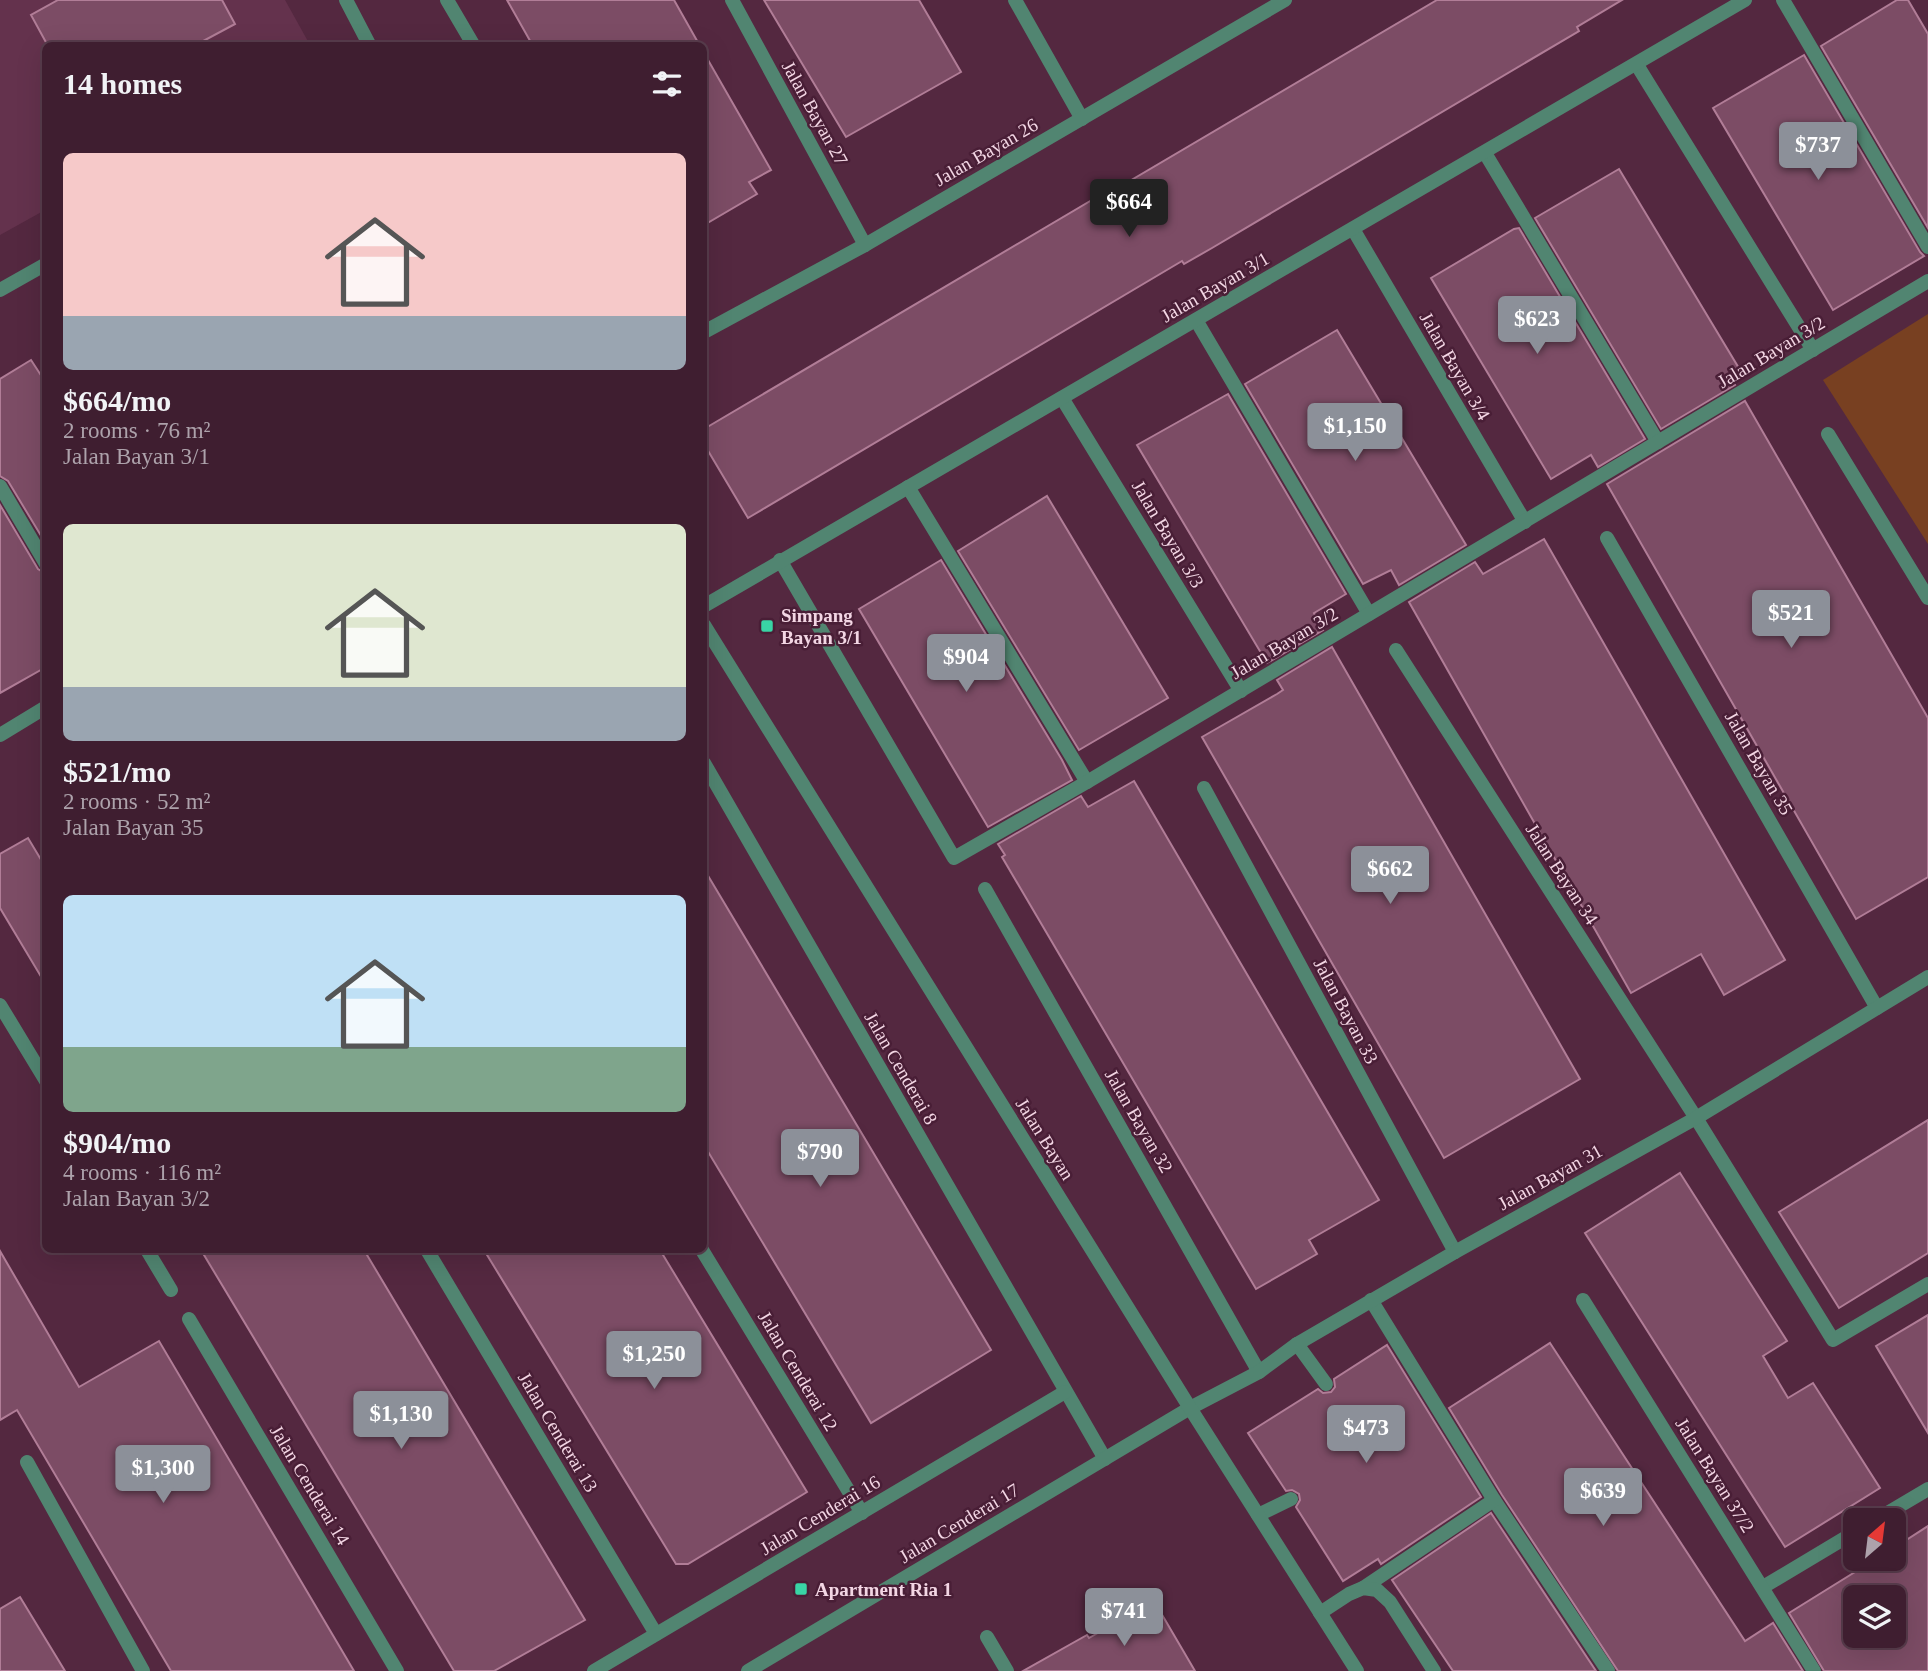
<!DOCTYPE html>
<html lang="en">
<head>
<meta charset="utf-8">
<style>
  :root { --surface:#3f1e30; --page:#462738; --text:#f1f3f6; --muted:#ada2ab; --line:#583c4c; --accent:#8c9099 }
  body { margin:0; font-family:"Times New Roman",serif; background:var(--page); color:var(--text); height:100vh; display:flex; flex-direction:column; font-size:26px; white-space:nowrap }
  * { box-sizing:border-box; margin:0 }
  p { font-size:23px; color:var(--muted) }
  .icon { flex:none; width:38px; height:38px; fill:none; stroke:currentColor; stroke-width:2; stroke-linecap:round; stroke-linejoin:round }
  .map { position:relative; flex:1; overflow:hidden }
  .drawer { position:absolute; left:42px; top:42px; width:665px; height:1211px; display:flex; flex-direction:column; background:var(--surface); border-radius:10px; box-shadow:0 7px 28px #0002,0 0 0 2px var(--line) }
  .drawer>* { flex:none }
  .needle { width:46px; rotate:28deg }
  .tools { position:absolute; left:1843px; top:1508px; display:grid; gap:14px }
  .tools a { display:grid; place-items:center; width:63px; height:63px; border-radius:10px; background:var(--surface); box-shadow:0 7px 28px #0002,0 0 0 2px var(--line); font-size:35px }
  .price { position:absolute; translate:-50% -60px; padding:0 16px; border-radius:7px; background:var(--accent); color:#fff; font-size:23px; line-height:46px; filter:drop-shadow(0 2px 4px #0008) }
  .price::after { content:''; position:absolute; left:50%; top:42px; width:21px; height:16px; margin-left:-10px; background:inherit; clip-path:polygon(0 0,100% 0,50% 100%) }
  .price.active { background:#222; color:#fff }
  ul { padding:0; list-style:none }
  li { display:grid; align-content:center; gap:14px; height:371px; padding:0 21px }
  li span { display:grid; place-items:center; height:217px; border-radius:10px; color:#555 }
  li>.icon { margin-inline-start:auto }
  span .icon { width:126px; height:126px; fill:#fffc; stroke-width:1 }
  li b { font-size:30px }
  h2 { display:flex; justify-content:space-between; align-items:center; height:84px; padding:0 21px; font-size:30px }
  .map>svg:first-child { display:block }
</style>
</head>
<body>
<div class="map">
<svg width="1928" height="1671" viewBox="0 0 1928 1671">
  <rect width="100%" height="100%" fill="#542840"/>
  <polygon fill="#64324d" points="0,0 285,0 310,45 46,46 45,210 0,235"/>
  <polygon fill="#784021" points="1928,314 1928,544 1823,380"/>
  <g fill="#7c4c65" stroke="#b17d97" stroke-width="2" fill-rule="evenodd">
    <polygon points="58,0 222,0 235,24 194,46 48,46 31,15"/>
    <polygon points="507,0 674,0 700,46 533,46"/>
    <polygon points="764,0 919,0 961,72 846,137"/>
    <polygon points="1437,0 1622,0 1577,27 1579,31 1212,248 1184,264 1182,261 748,518 704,444 704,429 1092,200 1094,202"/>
    <polygon points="1897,0 1908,0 1928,34 1928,228 1821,46"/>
    <polygon points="704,53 771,170 749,182 757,194 704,225"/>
    <polygon points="1804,55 1920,252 1924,256 1833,310 1713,108"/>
    <polygon points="1619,169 1740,370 1730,376 1735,385 1661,429 1535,218"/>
    <polygon points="1519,228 1645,439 1598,467 1591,455 1551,479 1431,278 1514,229"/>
    <polygon points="1337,330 1466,545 1399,585 1391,570 1363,584 1245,384"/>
    <polygon points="31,360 46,383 46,544 8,481 0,476 0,379"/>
    <polygon points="1228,394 1346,594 1314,613 1323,630 1267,663 1137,445"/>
    <polygon points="1745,401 1928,718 1928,877 1856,919 1607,484"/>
    <polygon points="1047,496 1168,698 1079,750 958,551"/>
    <polygon points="0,505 38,569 46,574 46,667 0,693"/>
    <polygon points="1544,539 1785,960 1724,995 1701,954 1631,993 1409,602 1475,562 1483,574"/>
    <polygon points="941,560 1062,760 1072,780 988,827 859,609"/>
    <polygon points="1332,647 1580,1079 1444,1158 1202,737 1277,694 1283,690 1277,680"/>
    <polygon points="1134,781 1379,1200 1309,1240 1317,1254 1256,1289 1002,857 1005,855 998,844 1081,796 1088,807"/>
    <polygon points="28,838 46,868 46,985 0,908 0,854"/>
    <polygon points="704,869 991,1350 871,1423 704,1145"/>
    <polygon points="1928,1120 1928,1253 1839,1308 1779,1212"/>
    <polygon points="1680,1173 1787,1341 1763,1356 1788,1398 1813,1383 1880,1488 1785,1547 1585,1233"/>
    <polygon points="201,1250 364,1250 585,1620 494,1671 454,1671"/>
    <polygon points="484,1250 660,1250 807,1492 688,1564 676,1564"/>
    <polygon points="0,1251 79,1387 159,1341 354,1671 171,1671 17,1410 0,1420"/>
    <polygon points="1928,1315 1928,1433 1876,1346"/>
    <polygon points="1550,1343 1745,1641 1773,1623 1803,1671 1618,1671 1502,1495 1449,1408"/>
    <polygon points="1387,1345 1481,1497 1381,1564 1378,1559 1343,1581 1296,1507 1300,1500 1299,1494 1292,1490 1286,1491 1248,1433 1318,1389 1323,1393 1331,1392 1335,1387 1334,1379"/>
    <polygon points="1491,1513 1596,1671 1453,1671 1392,1580"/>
    <path d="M1928,1526V1671H1824L1789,1613L1876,1559H1894V1548ZM1855,1598H1894V1636H1855Z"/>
    <polygon points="20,1597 65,1671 0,1671 0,1609"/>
    <polygon points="1154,1601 1195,1671 1023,1671 1087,1635 1089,1638"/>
  </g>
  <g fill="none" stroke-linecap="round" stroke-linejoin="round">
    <g stroke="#518571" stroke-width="14">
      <polyline points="1783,0 1928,247"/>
      <polyline points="1485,153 1658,442"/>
      <polyline points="1196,320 1369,614"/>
      <polyline points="0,486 46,564"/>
      <polyline points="908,487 1087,782"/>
      <polyline points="1371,1300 1494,1500 1608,1671"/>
      <polyline points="1297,1344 1326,1384"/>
      <polyline points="1258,1515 1291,1499"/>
      <polyline points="1874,1521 1928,1489"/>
      <polyline points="1763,1587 1855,1532"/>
      <polyline points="1363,1588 1494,1500"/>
      <polyline points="987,1637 1007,1671"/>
    </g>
    <g stroke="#518571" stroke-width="14">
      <polyline points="447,0 474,46"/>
      <polyline points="732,0 865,245"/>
      <polyline points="1015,0 1082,119"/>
      <polyline points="1637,65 1813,350"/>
      <polyline points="1353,229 1525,522"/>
      <polyline points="0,290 46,264"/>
      <polyline points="704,332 865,245 1285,0"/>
      <polyline points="1062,398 1241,691"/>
      <polyline points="1828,434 1928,598"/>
      <polyline points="1607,538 1877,1008"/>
      <polyline points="780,560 954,858 1087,782 1928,281"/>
      <polyline points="704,606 1745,0"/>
      <polyline points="1396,650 1696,1118 1833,1340 1928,1284"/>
      <polyline points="0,735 46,707"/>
      <polyline points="704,763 1105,1459"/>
      <polyline points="1204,788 1455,1252"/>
      <polyline points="985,889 1259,1372"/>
      <polyline points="0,1005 46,1081"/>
      <polyline points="147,1250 171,1290"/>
      <polyline points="427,1250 656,1634"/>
      <polyline points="702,1250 862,1513"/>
      <polyline points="1583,1300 1814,1671"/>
      <polyline points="189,1319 397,1671"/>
      <polyline points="27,1462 143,1671"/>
      <polyline points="1320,1613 1349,1594 1363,1588 1377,1590 1390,1602 1434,1671"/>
      <polyline points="594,1671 1065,1392"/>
      <polyline points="748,1671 1190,1408 1259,1372 1297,1344 1455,1252 1696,1118 1928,977"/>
    </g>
    <g stroke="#518571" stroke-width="14">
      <polyline points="346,0 370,46"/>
      <polyline points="704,625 1190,1408 1357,1671"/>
    </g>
  </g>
  <g fill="#39d4a5" stroke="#491e36" stroke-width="2.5">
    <rect x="760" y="619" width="14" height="14" rx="3.5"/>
    <rect x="794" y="1582" width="14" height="14" rx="3.5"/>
  </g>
  <g text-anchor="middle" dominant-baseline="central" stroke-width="5" stroke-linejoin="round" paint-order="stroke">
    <g font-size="19" fill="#f3d6e4" stroke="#491e36">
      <text transform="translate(815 113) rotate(61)">Jalan Bayan 27</text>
      <text transform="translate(986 152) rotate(-30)">Jalan Bayan 26</text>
      <text transform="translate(1215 287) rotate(-30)">Jalan Bayan 3/1</text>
      <text transform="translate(1771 352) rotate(-31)">Jalan Bayan 3/2</text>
      <text transform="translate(1455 366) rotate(60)">Jalan Bayan 3/4</text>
      <text transform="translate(1168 534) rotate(59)">Jalan Bayan 3/3</text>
      <text transform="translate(1284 643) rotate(-31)">Jalan Bayan 3/2</text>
      <text transform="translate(1759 763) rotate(60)">Jalan Bayan 35</text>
      <text transform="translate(1562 874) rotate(57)">Jalan Bayan 34</text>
      <text transform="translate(1346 1011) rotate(62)">Jalan Bayan 33</text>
      <text transform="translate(901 1068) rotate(60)">Jalan Cenderai 8</text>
      <text transform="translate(1139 1121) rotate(60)">Jalan Bayan 32</text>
      <text transform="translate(1045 1139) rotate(58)">Jalan Bayan</text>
      <text transform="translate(1550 1177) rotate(-29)">Jalan Bayan 31</text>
      <text transform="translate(798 1371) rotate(59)">Jalan Cenderai 12</text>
      <text transform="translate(558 1432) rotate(59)">Jalan Cenderai 13</text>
      <text transform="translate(1715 1475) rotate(58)">Jalan Bayan 37/2</text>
      <text transform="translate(310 1485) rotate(59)">Jalan Cenderai 14</text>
      <text transform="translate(820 1515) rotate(-31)">Jalan Cenderai 16</text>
      <text transform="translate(959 1523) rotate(-31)">Jalan Cenderai 17</text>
    </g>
    <g font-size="19" font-weight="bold" fill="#f3d6e4" stroke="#491e36" text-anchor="start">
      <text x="781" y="615">Simpang<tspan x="781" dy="22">Bayan 3/1</tspan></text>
      <text x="815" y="1589">Apartment Ria 1</text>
    </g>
  </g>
</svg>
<div class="tools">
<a><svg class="needle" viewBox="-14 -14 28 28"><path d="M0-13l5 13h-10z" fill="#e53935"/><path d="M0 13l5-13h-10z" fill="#ada2ab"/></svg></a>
<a><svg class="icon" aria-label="layers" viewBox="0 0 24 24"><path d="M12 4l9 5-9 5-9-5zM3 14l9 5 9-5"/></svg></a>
</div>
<b class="price" style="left:1818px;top:182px">$737</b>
<b class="price active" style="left:1129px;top:239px">$664</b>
<b class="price" style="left:1537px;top:356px">$623</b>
<b class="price" style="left:1355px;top:463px">$1,150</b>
<b class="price" style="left:1791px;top:650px">$521</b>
<b class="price" style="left:966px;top:694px">$904</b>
<b class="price" style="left:1390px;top:906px">$662</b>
<b class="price" style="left:820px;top:1189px">$790</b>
<b class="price" style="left:654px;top:1391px">$1,250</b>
<b class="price" style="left:401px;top:1451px">$1,130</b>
<b class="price" style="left:1366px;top:1465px">$473</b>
<b class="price" style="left:163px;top:1505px">$1,300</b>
<b class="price" style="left:1603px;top:1528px">$639</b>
<b class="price" style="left:1124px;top:1648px">$741</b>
<section class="drawer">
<h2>14 homes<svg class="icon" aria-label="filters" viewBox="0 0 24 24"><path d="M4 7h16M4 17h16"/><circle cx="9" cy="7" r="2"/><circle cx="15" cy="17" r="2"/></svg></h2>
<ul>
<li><span style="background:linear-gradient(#f6c9c9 75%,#9aa5b1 0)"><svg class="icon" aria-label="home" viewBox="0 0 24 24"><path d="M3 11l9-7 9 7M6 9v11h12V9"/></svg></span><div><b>$664/mo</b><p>2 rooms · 76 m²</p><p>Jalan Bayan 3/1</p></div></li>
<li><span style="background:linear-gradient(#dfe7d0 75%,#9aa5b1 0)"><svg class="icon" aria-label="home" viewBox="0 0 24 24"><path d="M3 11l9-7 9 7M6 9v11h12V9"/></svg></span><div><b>$521/mo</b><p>2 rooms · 52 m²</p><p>Jalan Bayan 35</p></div></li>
<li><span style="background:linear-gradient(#bfe0f5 70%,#7fa58c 0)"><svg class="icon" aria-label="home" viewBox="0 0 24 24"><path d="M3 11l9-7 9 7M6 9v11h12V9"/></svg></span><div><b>$904/mo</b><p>4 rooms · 116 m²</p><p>Jalan Bayan 3/2</p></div></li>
</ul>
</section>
</div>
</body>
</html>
